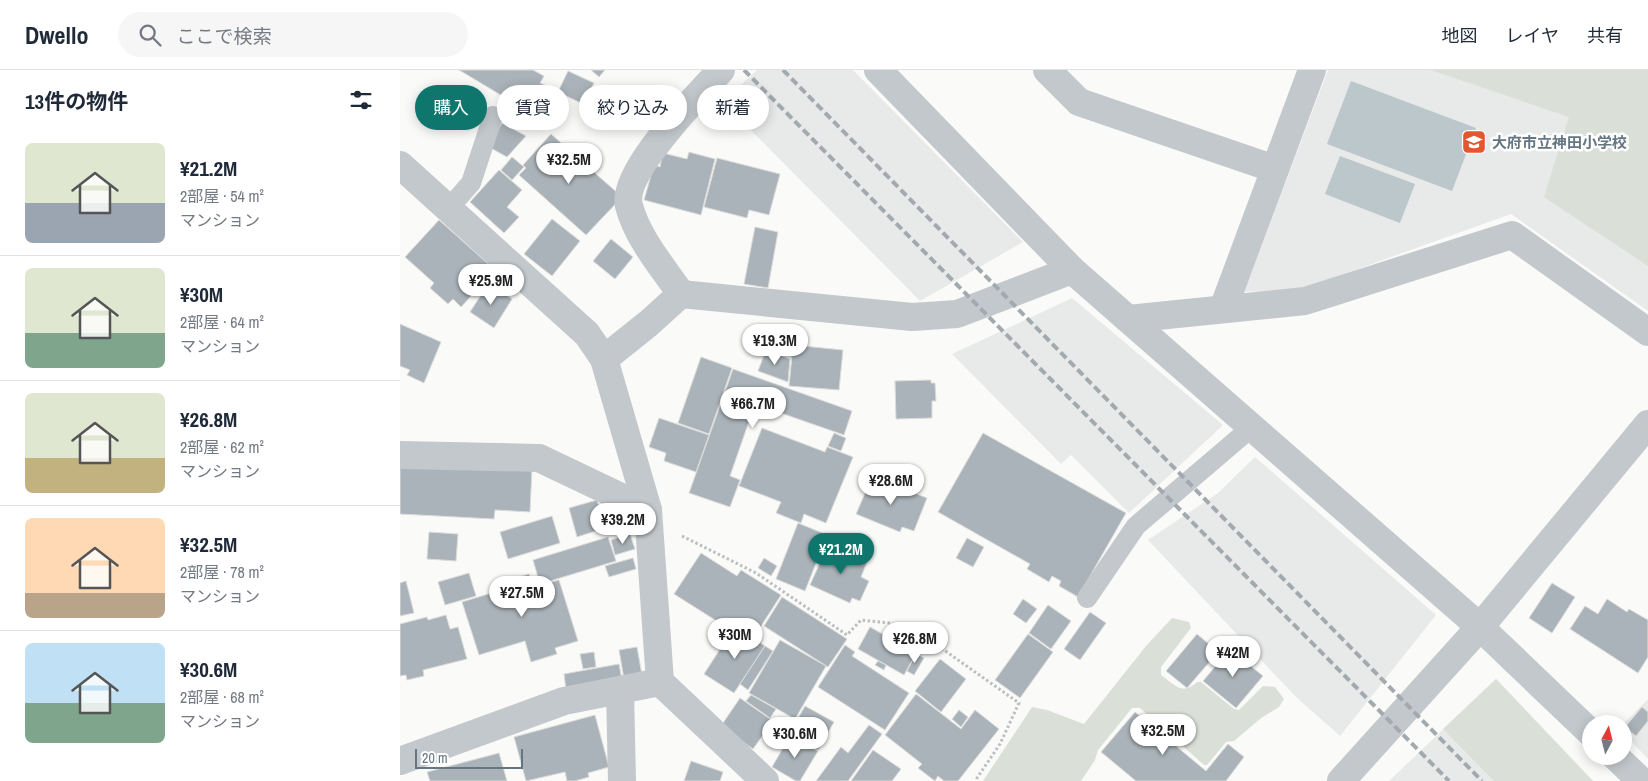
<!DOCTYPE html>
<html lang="ja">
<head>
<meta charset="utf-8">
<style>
  :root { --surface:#fff; --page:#f6f6f7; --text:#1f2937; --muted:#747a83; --line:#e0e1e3; --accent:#0f766e }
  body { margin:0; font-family:"Archivo Narrow","Noto Sans JP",sans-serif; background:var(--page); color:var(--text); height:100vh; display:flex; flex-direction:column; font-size:19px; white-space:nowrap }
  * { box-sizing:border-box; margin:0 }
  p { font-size:16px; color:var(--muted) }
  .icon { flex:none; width:28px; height:28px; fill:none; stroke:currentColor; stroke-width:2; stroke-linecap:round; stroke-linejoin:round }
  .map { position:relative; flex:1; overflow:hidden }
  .sheet { display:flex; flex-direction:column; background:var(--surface); width:400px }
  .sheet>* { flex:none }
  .guide { position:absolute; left:15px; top:15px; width:475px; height:45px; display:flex; gap:10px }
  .needle { width:32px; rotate:7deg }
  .fabs { position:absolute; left:1182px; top:645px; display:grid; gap:10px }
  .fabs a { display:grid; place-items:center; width:50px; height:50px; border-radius:50%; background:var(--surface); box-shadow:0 2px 12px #0003; font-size:25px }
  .scale { position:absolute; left:15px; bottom:12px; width:108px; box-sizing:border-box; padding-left:5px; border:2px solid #657683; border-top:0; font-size:14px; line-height:18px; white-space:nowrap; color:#657683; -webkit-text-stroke:4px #fff; paint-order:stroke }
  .price { position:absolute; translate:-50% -42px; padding:0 11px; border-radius:18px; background:#fff; color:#222; font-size:16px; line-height:32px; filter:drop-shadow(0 1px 2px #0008) }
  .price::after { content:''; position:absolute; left:50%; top:30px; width:15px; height:11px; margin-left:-8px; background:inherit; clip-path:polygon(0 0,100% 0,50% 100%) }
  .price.current { background:var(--accent); color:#fff }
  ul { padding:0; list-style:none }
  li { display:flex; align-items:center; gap:15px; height:125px; padding:0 25px }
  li+li { border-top:1px solid var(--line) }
  li span { display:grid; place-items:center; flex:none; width:140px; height:100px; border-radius:8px; color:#555 }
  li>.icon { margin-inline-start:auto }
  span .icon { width:60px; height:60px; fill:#fffc; stroke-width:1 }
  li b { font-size:21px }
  h2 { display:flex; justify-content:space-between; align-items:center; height:60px; padding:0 25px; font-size:21px }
  .chip { padding:0 18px; border-radius:22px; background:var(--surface); box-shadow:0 2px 12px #0003; font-size:18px; line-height:45px }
  .chip.current { background:var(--accent); color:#fff }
  header { display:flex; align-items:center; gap:30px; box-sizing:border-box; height:70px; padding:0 25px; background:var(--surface); border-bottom:1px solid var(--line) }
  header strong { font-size:24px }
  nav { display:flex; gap:28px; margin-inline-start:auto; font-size:18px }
  .search { width:350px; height:45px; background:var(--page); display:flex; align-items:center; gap:12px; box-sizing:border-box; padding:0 18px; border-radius:28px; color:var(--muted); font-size:19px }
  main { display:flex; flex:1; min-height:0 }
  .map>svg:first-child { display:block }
</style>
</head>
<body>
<header>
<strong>Dwello</strong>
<div class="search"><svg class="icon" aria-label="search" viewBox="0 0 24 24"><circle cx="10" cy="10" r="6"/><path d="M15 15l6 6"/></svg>ここで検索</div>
<nav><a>地図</a><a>レイヤ</a><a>共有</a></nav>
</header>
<main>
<section class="sheet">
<h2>13件の物件<svg class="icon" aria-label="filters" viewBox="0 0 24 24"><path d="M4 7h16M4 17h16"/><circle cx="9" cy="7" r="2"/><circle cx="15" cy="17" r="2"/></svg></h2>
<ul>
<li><span style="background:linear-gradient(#dfe7d0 60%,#9aa5b1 0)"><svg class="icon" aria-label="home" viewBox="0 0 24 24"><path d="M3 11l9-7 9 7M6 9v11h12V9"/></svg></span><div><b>¥21.2M</b><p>2部屋 · 54 m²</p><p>マンション</p></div></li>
<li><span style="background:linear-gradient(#dfe7d0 65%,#7fa58c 0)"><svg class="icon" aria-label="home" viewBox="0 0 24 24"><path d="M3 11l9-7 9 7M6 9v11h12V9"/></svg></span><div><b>¥30M</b><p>2部屋 · 64 m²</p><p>マンション</p></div></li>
<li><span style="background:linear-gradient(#dfe7d0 65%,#c2b280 0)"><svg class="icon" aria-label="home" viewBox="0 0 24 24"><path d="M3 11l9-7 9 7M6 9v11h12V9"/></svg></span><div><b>¥26.8M</b><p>2部屋 · 62 m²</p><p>マンション</p></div></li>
<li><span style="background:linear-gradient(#ffd9b3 75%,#b9a48a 0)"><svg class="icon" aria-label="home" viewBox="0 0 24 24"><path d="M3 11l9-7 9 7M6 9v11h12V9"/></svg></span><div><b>¥32.5M</b><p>2部屋 · 78 m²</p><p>マンション</p></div></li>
<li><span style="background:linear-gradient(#bfe0f5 60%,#7fa58c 0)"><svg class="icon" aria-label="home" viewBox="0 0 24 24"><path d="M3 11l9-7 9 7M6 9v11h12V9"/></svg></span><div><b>¥30.6M</b><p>2部屋 · 68 m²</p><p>マンション</p></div></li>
</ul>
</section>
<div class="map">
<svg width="1248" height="711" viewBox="0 0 1248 711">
  <rect width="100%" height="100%" fill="#fafaf8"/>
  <g fill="#e8e9e9">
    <polygon points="357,0 453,0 623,172 520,231 326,35 329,26"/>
    <polygon points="928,0 1248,0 1248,241 1111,144 902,219 844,222"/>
    <polygon points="672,228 823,355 729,443 671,385 661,394 552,284"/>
    <polygon points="855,387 1036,545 940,666 896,627 748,470 818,423"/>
    <polygon points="1096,609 1193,711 989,711"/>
    <polygon points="1248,629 1248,689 1224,664 1223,654"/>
  </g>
  <g fill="#dadfd7">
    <polygon points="1031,0 1248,0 1248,196 1144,127 1169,47"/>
    <path d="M772,548L789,552L791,558L761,597V605C775,615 782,626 797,612H801L834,639L839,640L863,616L875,617L884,629L879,637L861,648L834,671L826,672L807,695H804L740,638H732L698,680L695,690L681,711H583L632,637L647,640L684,654L746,576Z"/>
    <polygon points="1096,609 1193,711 1094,711 1043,659"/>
  </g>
  <g fill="#bbc7cb">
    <polygon points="951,11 1076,58 1052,121 927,74"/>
    <polygon points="940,86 1015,114 1000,153 925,124"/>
  </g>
  <g fill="#aab3b9" stroke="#dcdcda">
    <polygon points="59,0 133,0 144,6 140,13 147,16 144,21 151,25 141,41 135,37 131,43"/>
    <polygon points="191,0 205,0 199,7"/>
    <polygon points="168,1 194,13 183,34 158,22"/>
    <polygon points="102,53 126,66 107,87 89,77"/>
    <polygon points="151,64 222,127 186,165 119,105 126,98 123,95"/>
    <polygon points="289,82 315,89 301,145 244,130 254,95 260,97 263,83 287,89"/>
    <polygon points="112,87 124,97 112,110 101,100"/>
    <polygon points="317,88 380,104 369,145 349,140 347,148 304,137"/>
    <polygon points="99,100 122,120 107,137 119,147 104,163 70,132"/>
    <polygon points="152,149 180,171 152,206 124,184"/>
    <polygon points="39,150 95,200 61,237 53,229 48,234 30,218 34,213 5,187"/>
    <polygon points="355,157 378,162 368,218 344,214"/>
    <polygon points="211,169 233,187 215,209 193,191"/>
    <polygon points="89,213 112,229 94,258 70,242"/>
    <polygon points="0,254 41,272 24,313 7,305 10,300 0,296"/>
    <polygon points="393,275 443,280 439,320 389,316"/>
    <polygon points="366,280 390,289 388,312 358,301"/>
    <polygon points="301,287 332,298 309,364 278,353"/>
    <polygon points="333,299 452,341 444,365 355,334 330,406 340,410 330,437 289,423"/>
    <polygon points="531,310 531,313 535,313 536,331 532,331 532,348 496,349 495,311"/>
    <polygon points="259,348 309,365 296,402 264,391 266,383 249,377"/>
    <polygon points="362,358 425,382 427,377 453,387 426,453 404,444 401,453 376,443 381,432 339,416"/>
    <polygon points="434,363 446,368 441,381 428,376"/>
    <polygon points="583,363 726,443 678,527 659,516 661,511 652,506 649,512 627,499 630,494 538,442"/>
    <polygon points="0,392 132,399 130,442 95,440 94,449 0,444"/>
    <polygon points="472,407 527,428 514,461 502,457 500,462 456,444"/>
    <polygon points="197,430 205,458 177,467 169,438"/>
    <polygon points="152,446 160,473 108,489 100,462"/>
    <polygon points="398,453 427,465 405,521 376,509"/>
    <polygon points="29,462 58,464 56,491 27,489"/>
    <polygon points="230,464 235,479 215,485 211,470"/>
    <polygon points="208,467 216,491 140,514 133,490"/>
    <polygon points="567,468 584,477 573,497 556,488"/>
    <polygon points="428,475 467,492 461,507 469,511 460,531 452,528 450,533 410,515"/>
    <polygon points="301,483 337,506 341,500 381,525 354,567 335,554 331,560 274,524"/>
    <polygon points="233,488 236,499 209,507 205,496"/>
    <polygon points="364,488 377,496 371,506 358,498"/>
    <polygon points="69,503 76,526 45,535 38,512"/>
    <polygon points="129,504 133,517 159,510 178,571 155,578 157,584 131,592 125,571 79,585 62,532 98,521 96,514"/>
    <polygon points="6,511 14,543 0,546 0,513"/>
    <polygon points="1152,513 1175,527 1152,563 1129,548"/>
    <polygon points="382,527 447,569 428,597 364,556"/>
    <polygon points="623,529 637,539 626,553 613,544"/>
    <polygon points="1207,529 1227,542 1229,539 1248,550 1248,587 1238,603 1170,559 1185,536 1198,544"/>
    <polygon points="648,535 671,551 651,579 629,563"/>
    <polygon points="690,542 706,553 680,590 664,579"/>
    <polygon points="46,545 50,559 58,557 67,589 23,600 24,606 7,610 6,605 0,606 0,554 27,547 28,550"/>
    <polygon points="335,556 365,576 334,623 304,604"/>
    <polygon points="470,557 516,583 504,605 458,579"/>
    <polygon points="498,562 507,567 503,573 495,568"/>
    <polygon points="628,564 653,582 620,628 595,610"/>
    <polygon points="797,564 818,582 787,618 766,601"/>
    <polygon points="380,570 426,596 395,649 349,623"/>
    <polygon points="445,575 455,582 452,586 509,623 485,660 418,617"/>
    <polygon points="365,576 373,581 348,620 340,614"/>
    <polygon points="237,577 242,605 224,609 219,580"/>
    <polygon points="830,579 863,606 836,638 803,611"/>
    <polygon points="194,582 196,597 183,599 180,584"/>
    <polygon points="516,584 524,588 514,605 507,601"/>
    <polygon points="540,589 566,609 541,642 515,621"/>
    <polygon points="478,591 486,595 484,600 475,595"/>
    <polygon points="219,594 222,610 166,620 164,604"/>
    <polygon points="516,624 561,659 575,640 599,659 558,711 544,711 538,706 535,711 518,698 522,694 485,665"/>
    <polygon points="351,625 376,639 370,648 346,631"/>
    <polygon points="340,628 373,651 353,679 321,656"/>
    <polygon points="405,636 434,652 418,680 389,664"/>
    <polygon points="1242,637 1248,642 1248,651 1236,666 1225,657"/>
    <polygon points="559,640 568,647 561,657 552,649"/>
    <polygon points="735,642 806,701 828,674 844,687 826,711 736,711 701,682"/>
    <polygon points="195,645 209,697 188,703 189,707 175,711 167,711 165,702 126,711 114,667"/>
    <polygon points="469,655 482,664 448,711 416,711 441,677 448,683"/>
    <polygon points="390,666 418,681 400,711 396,711 372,697"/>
    <polygon points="473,680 501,699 492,711 451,711"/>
    <polygon points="99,683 107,711 30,711 27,702"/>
    <polygon points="291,691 323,702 320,711 284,711"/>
  </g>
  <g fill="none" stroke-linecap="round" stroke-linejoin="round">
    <polyline stroke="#bbbfc2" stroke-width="3" stroke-dasharray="2.5 2.5" stroke-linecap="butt" points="282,466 356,503 447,565 461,550 491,553 527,568 619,633 600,674 575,711"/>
    <g stroke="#c3c8cc" stroke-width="20">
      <polyline points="49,138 71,113 93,46"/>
      <polyline points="687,528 736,456 852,357"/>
    </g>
    <g stroke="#c3c8cc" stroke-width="28">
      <polyline points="478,0 672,200 1080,557 1191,663"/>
      <polyline points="647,0 679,32 875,99"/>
      <polyline points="0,95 187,264 204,289 248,440 260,612 365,711"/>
      <path d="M281,224C262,196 238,169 229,136C220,102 299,25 321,0"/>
      <polyline points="823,239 912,0"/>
      <polyline points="728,249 905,231 1112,165 1248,262"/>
      <polyline points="204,289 249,253 281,224 512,247 557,244 672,200"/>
      <polyline points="0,385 139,388 248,440"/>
      <polyline points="220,620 222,711"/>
      <polyline points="1215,686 1241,711"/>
      <polyline points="0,691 164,631 260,612"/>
      <polyline points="941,711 1080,557 1248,354"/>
    </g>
    <g stroke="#a2aab0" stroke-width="4" stroke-dasharray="8 4" stroke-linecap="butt">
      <polyline points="344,0 1049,711"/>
      <polyline points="383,0 1082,711"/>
    </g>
  </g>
  <defs>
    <symbol id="school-square" viewBox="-11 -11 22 22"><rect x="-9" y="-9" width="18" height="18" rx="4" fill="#e4572e" stroke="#fff"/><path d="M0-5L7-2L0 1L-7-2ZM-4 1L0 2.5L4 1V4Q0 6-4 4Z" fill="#fff"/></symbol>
  </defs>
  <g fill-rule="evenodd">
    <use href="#school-square" x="1060" y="58" width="28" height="28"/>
  </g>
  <g text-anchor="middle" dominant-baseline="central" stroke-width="5" stroke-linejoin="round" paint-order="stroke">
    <g font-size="15" font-weight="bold" fill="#657683" stroke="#fff" text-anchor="start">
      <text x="1092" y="72">大府市立神田小学校</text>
    </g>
  </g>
</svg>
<div class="fabs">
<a><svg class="needle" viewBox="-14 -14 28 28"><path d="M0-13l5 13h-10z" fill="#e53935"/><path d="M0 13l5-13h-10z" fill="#747a83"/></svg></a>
</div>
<div class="scale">20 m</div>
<b class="price" style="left:169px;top:115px">¥32.5M</b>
<b class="price" style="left:91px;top:236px">¥25.9M</b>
<b class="price" style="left:375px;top:296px">¥19.3M</b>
<b class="price" style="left:353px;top:359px">¥66.7M</b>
<b class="price" style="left:491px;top:436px">¥28.6M</b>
<b class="price" style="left:223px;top:475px">¥39.2M</b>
<b class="price current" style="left:441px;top:505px">¥21.2M</b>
<b class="price" style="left:122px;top:548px">¥27.5M</b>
<b class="price" style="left:335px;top:590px">¥30M</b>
<b class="price" style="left:515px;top:594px">¥26.8M</b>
<b class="price" style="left:833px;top:608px">¥42M</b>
<b class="price" style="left:763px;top:686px">¥32.5M</b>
<b class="price" style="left:395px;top:689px">¥30.6M</b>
<div class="guide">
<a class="chip current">購入</a>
<a class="chip">賃貸</a>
<a class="chip">絞り込み</a>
<a class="chip">新着</a>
</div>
</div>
</main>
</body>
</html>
